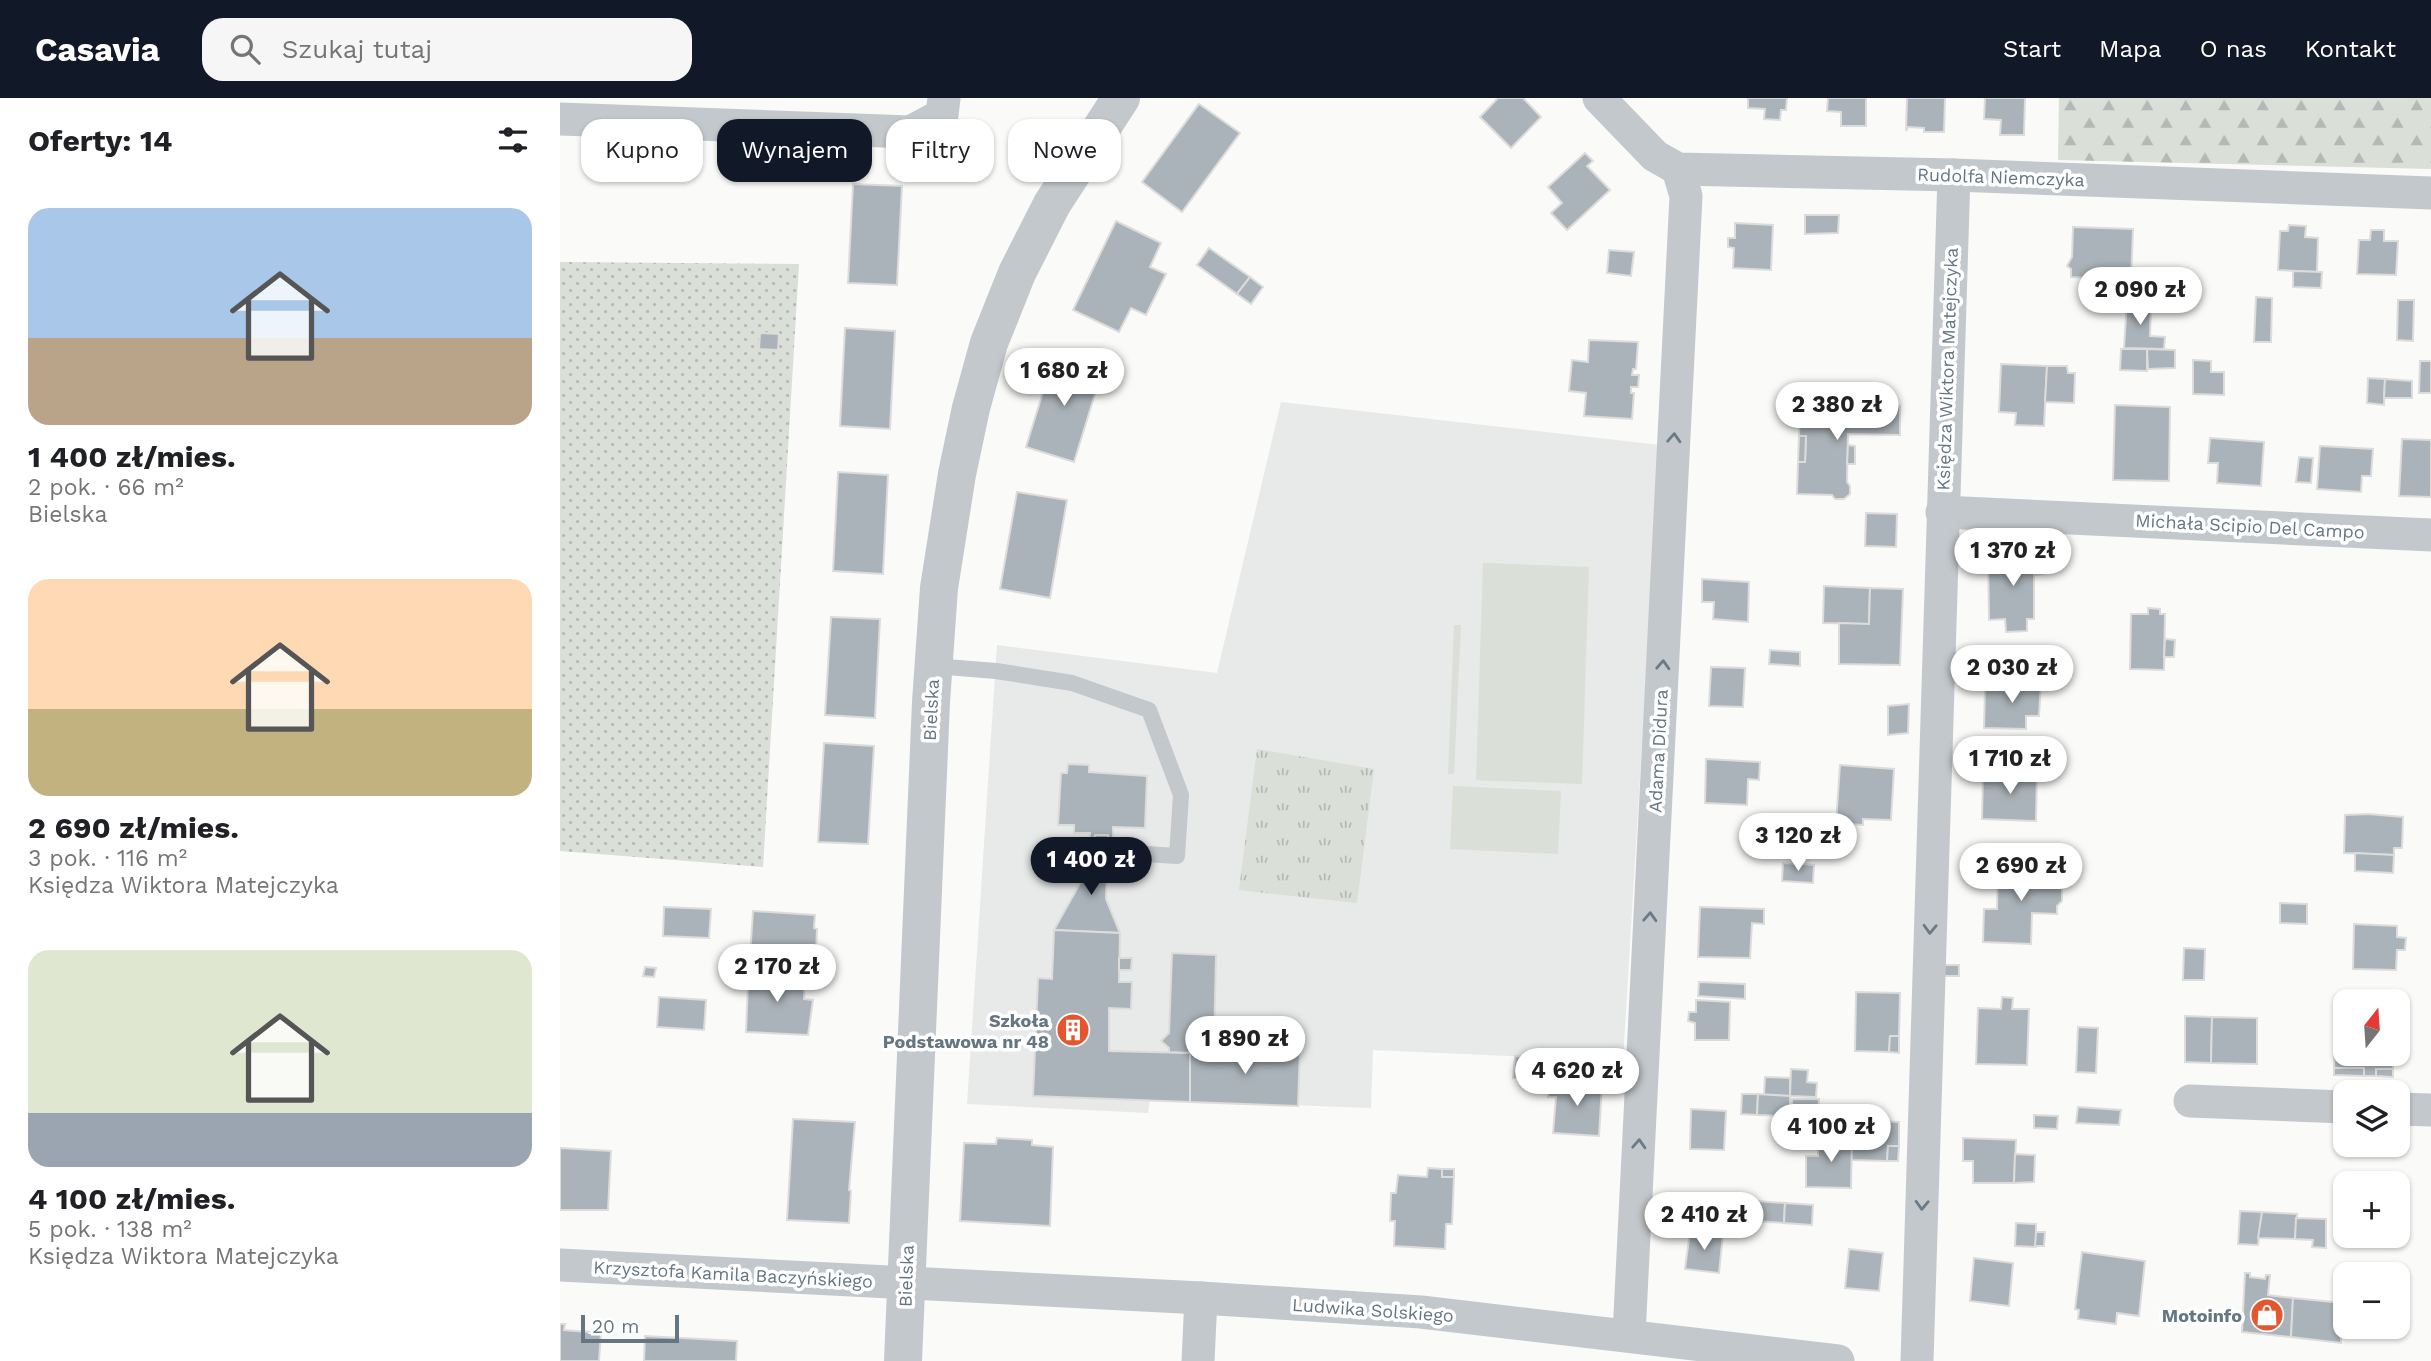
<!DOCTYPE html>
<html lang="pl">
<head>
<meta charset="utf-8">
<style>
  :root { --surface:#fff; --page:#f6f6f6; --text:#202124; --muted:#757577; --accent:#111827 }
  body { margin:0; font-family:"Work Sans",sans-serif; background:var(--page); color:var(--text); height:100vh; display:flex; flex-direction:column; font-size:26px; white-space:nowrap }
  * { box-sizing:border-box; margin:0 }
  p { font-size:23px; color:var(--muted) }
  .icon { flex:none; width:38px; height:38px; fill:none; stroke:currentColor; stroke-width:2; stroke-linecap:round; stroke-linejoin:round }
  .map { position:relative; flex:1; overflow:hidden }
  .side { display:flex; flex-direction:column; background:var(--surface); width:560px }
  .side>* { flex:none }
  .banner { position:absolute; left:21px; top:21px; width:665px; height:63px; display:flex; gap:14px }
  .needle { width:46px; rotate:17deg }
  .tools { position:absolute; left:1773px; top:891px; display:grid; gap:14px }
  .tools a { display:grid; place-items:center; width:77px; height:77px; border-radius:14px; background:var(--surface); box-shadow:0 2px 5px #0004; font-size:35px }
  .scale { position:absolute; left:21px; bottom:18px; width:98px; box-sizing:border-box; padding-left:7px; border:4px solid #657683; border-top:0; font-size:19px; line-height:24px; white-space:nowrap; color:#657683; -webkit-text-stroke:5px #fff; paint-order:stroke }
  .price { position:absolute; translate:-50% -60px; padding:0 16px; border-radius:24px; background:#fff; color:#222; font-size:23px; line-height:46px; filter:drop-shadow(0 2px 4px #0008) }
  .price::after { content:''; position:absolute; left:50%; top:42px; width:21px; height:16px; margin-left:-10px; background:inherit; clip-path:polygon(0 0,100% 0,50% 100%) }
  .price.active { background:var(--accent); color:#fff }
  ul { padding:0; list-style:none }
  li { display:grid; align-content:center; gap:14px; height:371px; padding:0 28px }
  li span { display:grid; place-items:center; height:217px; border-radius:21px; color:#555 }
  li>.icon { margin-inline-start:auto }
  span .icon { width:126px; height:126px; fill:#fffc; stroke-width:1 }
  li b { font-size:30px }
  h2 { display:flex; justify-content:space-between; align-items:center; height:84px; padding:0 28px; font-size:30px }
  .pill { padding:0 24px; border-radius:21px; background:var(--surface); box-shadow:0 2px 5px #0004; font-size:24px; line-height:63px }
  .pill.active { background:var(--accent); color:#fff }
  header { display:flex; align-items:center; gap:42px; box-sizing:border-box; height:98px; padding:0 35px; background:var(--accent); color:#fff }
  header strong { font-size:33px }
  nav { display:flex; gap:38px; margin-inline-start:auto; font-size:24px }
  .search { width:490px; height:63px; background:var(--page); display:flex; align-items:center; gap:18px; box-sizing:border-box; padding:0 24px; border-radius:21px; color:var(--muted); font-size:26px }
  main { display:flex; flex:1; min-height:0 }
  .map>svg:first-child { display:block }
</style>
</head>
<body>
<header>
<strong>Casavia</strong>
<div class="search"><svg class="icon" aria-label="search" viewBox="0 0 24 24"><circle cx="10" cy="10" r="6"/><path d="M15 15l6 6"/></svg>Szukaj tutaj</div>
<nav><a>Start</a><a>Mapa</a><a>O nas</a><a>Kontakt</a></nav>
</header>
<main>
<section class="side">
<h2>Oferty: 14<svg class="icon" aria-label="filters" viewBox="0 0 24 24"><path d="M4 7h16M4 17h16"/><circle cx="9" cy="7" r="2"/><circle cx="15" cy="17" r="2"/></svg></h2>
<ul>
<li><span style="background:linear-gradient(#a9c7e8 60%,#b9a48a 0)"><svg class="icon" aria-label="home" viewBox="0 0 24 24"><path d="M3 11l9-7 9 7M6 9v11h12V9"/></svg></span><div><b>1 400 zł/mies.</b><p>2 pok. · 66 m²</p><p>Bielska</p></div></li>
<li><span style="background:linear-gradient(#ffd9b3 60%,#c2b280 0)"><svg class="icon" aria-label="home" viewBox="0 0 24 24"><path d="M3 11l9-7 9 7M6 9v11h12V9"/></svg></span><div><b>2 690 zł/mies.</b><p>3 pok. · 116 m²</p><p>Księdza Wiktora Matejczyka</p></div></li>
<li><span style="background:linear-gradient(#dfe7d0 75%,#9aa5b1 0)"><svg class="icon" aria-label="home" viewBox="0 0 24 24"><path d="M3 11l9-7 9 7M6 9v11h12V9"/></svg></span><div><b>4 100 zł/mies.</b><p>5 pok. · 138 m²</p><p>Księdza Wiktora Matejczyka</p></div></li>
</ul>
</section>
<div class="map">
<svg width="1871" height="1263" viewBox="0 0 1871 1263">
  <defs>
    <pattern id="grass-dots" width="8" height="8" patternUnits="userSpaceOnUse" patternTransform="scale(1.75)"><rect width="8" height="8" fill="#dadfd7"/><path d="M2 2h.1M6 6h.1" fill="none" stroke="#b4b9b4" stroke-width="1.8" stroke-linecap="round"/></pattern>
    <pattern id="forest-firs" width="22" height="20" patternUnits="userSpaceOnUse" patternTransform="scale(1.75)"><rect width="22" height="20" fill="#dadfd7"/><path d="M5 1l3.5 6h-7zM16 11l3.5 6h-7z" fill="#b4b9b4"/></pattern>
    <pattern id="park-tufts" width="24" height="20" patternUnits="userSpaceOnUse" patternTransform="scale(1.75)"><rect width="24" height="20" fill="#dadfd7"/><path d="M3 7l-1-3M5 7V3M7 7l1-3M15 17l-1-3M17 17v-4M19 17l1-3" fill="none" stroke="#b4b9b4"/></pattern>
  </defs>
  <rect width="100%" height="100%" fill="#fafaf8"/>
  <polygon fill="#e8e9e9" points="721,304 1100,347 1063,963 813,952 811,1010 590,1002 588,1015 407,1006 437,547 657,575"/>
  <polygon fill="url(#grass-dots)" points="0,164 239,166 203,769 0,753"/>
  <polygon fill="url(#forest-firs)" points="1499,0 1871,0 1871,71 1498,62"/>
  <polygon fill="url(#park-tufts)" points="697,651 814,671 797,805 679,792"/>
  <g fill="#dadfd7">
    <polygon points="923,465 1029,469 1022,686 916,682"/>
    <polygon points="894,527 901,527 894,676 888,676"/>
    <polygon points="893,688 1001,693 998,756 890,751"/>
  </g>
  <g fill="#aab3b9" stroke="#dcdcda" stroke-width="2">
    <polygon points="938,0 963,0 981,19 951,50 920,19"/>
    <polygon points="1188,0 1227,0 1226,12 1221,12 1220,22 1204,21 1205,11 1188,10"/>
    <polygon points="1268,0 1306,0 1306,28 1281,28 1281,14 1267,13"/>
    <polygon points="1347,0 1385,0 1384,34 1364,34 1364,30 1348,29 1346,33"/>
    <polygon points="1425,0 1465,0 1464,37 1440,37 1441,22 1424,21"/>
    <polygon points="639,6 680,35 622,114 582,84"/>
    <polygon points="1025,55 1033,63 1027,68 1050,92 1007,132 991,115 1002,105 988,89"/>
    <polygon points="293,86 342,88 337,187 288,185"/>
    <polygon points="1245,117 1279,117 1278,135 1245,136"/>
    <polygon points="556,123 601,145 590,169 606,176 586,217 571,210 559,234 513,212"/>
    <polygon points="1175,125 1213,127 1211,172 1173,170 1174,150 1168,149 1168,140 1175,140"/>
    <polygon points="1729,127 1746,128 1745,139 1758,140 1757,174 1718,172 1720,133 1728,133"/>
    <polygon points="1513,129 1573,131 1571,182 1511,179 1511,171 1507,168 1512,159"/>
    <polygon points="1811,132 1824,132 1824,143 1838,143 1836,177 1797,176 1799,142 1810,142"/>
    <polygon points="649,150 690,179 677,196 637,167"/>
    <polygon points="1049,152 1074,154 1071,178 1047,175"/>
    <polygon points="1733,173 1762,174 1761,190 1733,189"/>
    <polygon points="690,179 703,189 691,206 677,196"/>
    <polygon points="1696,199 1712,200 1711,244 1694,244"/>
    <polygon points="1567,202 1591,203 1590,238 1605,239 1604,251 1564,250"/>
    <polygon points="1838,202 1854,202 1853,243 1837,242"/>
    <polygon points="285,230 335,233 330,331 280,328"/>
    <polygon points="200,235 219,236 218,252 199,251"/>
    <polygon points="1029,242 1078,244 1076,271 1073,271 1072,277 1079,277 1078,289 1071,289 1071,295 1074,295 1072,321 1024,318 1026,295 1009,293 1012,262 1028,264"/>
    <polygon points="1561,251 1587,251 1587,273 1560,272"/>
    <polygon points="1587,251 1615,252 1615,270 1588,271"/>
    <polygon points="495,255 543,270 514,364 466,349"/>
    <polygon points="1633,262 1651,263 1651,274 1664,274 1664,297 1633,296"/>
    <polygon points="1860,263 1871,263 1871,295 1859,295"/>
    <polygon points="1441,266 1487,268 1484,328 1455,327 1456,315 1439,314"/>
    <polygon points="1487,268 1507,268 1508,275 1515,275 1514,305 1485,304"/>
    <polygon points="1808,280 1825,281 1824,307 1807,305"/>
    <polygon points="1825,281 1852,283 1852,300 1824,300"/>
    <polygon points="1240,305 1340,308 1340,337 1288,336 1287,384 1290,388 1290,396 1284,401 1275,401 1272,397 1237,396 1238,364 1245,364 1246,338 1239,338"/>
    <polygon points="1555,307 1610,309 1609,383 1553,382"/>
    <polygon points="1239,338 1246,338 1245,364 1238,364"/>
    <polygon points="1650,340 1704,344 1701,388 1657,385 1658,365 1648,365"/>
    <polygon points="1842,341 1871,342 1871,399 1839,398"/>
    <polygon points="1288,347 1295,348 1295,366 1287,366"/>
    <polygon points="1760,348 1813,351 1811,378 1802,378 1801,394 1757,391"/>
    <polygon points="1739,359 1753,360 1751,385 1736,384"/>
    <polygon points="278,374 328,377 323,476 273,473"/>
    <polygon points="457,394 507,402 490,500 440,491"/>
    <polygon points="1306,415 1337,416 1336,449 1305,448"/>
    <polygon points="1428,456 1483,456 1483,476 1474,477 1474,521 1467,521 1467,533 1446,534 1445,521 1429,522"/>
    <polygon points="1142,481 1189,484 1188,524 1153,521 1154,504 1142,504"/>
    <polygon points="1264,488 1310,490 1309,526 1263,525"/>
    <polygon points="1310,490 1343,491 1340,567 1279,566 1279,525 1309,526"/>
    <polygon points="1588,510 1600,511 1600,516 1605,516 1604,572 1570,571 1571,516 1588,516"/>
    <polygon points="271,519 320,521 315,620 265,617"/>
    <polygon points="1605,541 1615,542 1614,559 1604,559"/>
    <polygon points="1210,552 1240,554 1240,568 1209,566"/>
    <polygon points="1151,569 1185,570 1183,609 1149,608"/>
    <polygon points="1454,583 1481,584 1479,618 1466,618 1466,631 1424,630 1425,589 1453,590"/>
    <polygon points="1349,606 1348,635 1328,637 1328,608"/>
    <polygon points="264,645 314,648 308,746 258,744"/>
    <polygon points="1146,661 1200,664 1199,682 1188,681 1187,707 1145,705"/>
    <polygon points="508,666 529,667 529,674 587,678 585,730 553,729 553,740 549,742 548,737 535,737 533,742 530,739 530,735 514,735 514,727 498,727 501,675 507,675"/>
    <polygon points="1280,667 1334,671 1331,722 1303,721 1303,727 1276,725"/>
    <polygon points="1423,672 1477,674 1476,723 1422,721"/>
    <polygon points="1808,716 1843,719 1842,750 1834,750 1834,757 1784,755 1785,717"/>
    <polygon points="535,737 548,737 546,801 560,835 494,832 532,764"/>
    <polygon points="1795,755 1834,757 1833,775 1795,773"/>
    <polygon points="1223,765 1254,767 1253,785 1222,783"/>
    <polygon points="1455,767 1473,768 1473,770 1499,771 1498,779 1502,784 1502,803 1497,808 1497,816 1472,815 1471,846 1423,844 1424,811 1437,811 1438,769 1455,770"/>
    <polygon points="1720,805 1747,806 1747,826 1720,825"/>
    <polygon points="104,809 151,811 149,840 103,838"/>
    <polygon points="1140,809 1204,811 1204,826 1192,825 1190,860 1138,859"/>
    <polygon points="193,813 255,817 254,830 257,831 256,853 246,853 245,877 189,874"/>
    <polygon points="1794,826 1837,828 1837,839 1846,840 1845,852 1837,852 1836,872 1793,871"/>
    <polygon points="494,832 560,835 559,884 572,884 571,911 549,910 549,953 631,955 630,1004 473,998 478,880 492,881"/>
    <polygon points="1624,850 1645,851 1644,882 1623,882"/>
    <polygon points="612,855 656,857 654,949 630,948 629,955 609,954 609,950 601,943 609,935"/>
    <polygon points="559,860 572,860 571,872 559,872"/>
    <rect x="1384" y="867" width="15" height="11"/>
    <polygon points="85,869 96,870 94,879 83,878"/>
    <polygon points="189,874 245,877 244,901 253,902 248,937 186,934 188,885 183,884 184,875 189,876"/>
    <polygon points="1139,884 1185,886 1185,901 1138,898"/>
    <polygon points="1296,894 1340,895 1339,938 1330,938 1329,954 1295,953"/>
    <polygon points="99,899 146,902 144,932 97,929"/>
    <polygon points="1442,899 1453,900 1452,911 1469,911 1467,967 1416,966 1418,910 1441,911"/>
    <polygon points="1136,902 1170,904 1169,942 1135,942 1135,925 1128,923 1129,914 1136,914"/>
    <polygon points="1625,918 1652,919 1651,965 1625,964"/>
    <polygon points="1652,919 1697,920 1697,966 1651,965"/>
    <polygon points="1776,921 1785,922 1785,956 1833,956 1833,971 1816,971 1816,978 1804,978 1804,970 1774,970"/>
    <polygon points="1518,929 1538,930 1536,975 1516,974"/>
    <polygon points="1330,938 1339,938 1339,955 1329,954"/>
    <polygon points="630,948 740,951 738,1008 630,1004"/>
    <polygon points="955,958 973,959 972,981 953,980"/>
    <polygon points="1774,970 1804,970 1804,978 1774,977"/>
    <polygon points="1231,971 1248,972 1247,984 1257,985 1256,999 1230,998"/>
    <polygon points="1816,971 1833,971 1833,979 1816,978"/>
    <polygon points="1205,979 1230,980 1230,998 1204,997"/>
    <polygon points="989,984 1042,987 1039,1038 993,1035 996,999 988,999"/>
    <polygon points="1182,996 1198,996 1197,1017 1181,1016"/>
    <polygon points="1198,996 1230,998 1230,1018 1197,1017"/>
    <polygon points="1232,1001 1259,1001 1258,1021 1231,1021"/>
    <polygon points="1518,1009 1561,1012 1559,1027 1516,1025"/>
    <polygon points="1131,1011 1166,1013 1164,1052 1130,1051"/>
    <polygon points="1474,1017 1498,1018 1497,1031 1474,1030"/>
    <polygon points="233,1021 295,1024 289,1092 291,1093 289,1125 227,1122"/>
    <polygon points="1231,1021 1258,1021 1258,1040 1231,1039"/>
    <polygon points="1292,1022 1339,1024 1339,1048 1328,1048 1327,1063 1291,1062"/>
    <polygon points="437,1040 472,1042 472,1047 493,1049 490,1128 400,1123 404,1045 436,1046"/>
    <polygon points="1258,1040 1292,1040 1291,1090 1246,1089 1246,1058 1258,1058"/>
    <polygon points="1403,1040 1456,1042 1454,1085 1413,1085 1413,1063 1403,1063"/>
    <polygon points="1328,1048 1339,1048 1338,1063 1327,1063"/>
    <polygon points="0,1050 51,1053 48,1112 0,1112"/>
    <polygon points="1455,1056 1475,1057 1474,1084 1454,1085"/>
    <polygon points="868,1070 882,1071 882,1079 894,1079 892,1126 886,1126 885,1151 834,1148 835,1123 830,1123 831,1095 836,1095 838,1077 867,1079"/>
    <rect x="882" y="1071" width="12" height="8"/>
    <polygon points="1196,1103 1225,1105 1224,1125 1195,1123"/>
    <polygon points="1225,1105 1253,1107 1252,1127 1224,1125"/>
    <polygon points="1680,1113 1702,1114 1698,1147 1678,1146"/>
    <polygon points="1702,1114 1737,1116 1735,1141 1698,1140"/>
    <polygon points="1736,1120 1766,1121 1766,1150 1752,1149 1753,1142 1735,1141"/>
    <polygon points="1456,1125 1476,1126 1476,1149 1455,1148"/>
    <polygon points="1130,1133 1163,1136 1159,1175 1125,1171"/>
    <polygon points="1476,1134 1485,1134 1484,1148 1475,1148"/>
    <polygon points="1289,1151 1323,1155 1319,1193 1285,1190"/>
    <polygon points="1522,1154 1585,1163 1579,1218 1557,1215 1556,1226 1518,1221 1519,1212 1515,1211"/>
    <polygon points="1414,1160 1453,1165 1449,1208 1410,1203"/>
    <polygon points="1685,1175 1690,1175 1690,1179 1705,1181 1706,1177 1710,1177 1708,1197 1733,1200 1731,1239 1682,1234"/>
    <polygon points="1733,1200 1782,1205 1781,1245 1731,1239"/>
    <polygon points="0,1226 5,1226 4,1232 41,1235 39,1263 0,1263"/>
    <polygon points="85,1238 177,1243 176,1263 84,1263"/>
  </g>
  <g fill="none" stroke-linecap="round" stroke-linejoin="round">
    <polyline stroke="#c3c8cc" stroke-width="16" points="374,568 436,573 512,585 589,612 621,697 617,758 556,754"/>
    <g stroke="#c3c8cc" stroke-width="33">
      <polyline points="1039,0 1095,58 1118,71 1394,77 1871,95"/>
      <polyline points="0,21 350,34 382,17 384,0"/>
      <polyline points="1382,414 1871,437"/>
      <polyline points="1630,1003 1785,1009"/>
      <polyline points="1838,1011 1871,1012"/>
      <polyline points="0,1167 641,1200 861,1214 1278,1263"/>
      <polyline points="1069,1237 1126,98 1118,71"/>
      <polyline points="638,1263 641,1200"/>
      <polyline points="1357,1263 1394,77"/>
    </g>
    <polyline stroke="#c3c8cc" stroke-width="38" points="343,1263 371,604 379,490 397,376 411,310 429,245 457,175 492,106 561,0"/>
  </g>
  <defs><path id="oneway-chevron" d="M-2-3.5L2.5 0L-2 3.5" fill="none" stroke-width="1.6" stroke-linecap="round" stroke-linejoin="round" transform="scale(1.75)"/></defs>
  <g stroke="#6a7a87">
    <use href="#oneway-chevron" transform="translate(1114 340) rotate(-87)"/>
    <use href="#oneway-chevron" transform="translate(1103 567) rotate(-87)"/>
    <use href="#oneway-chevron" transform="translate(1090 819) rotate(-87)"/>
    <use href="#oneway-chevron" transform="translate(1370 831) rotate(92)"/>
    <use href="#oneway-chevron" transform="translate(1079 1046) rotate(-87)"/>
    <use href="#oneway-chevron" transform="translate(1362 1107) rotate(92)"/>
  </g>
  <defs>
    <symbol id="building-disc" viewBox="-11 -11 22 22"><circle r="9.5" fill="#e4572e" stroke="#fff"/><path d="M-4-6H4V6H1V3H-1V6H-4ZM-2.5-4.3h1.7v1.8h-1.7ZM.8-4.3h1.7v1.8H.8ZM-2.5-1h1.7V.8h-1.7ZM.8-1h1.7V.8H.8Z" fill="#fff"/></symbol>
    <symbol id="shop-disc" viewBox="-11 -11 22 22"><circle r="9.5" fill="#e4572e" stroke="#fff"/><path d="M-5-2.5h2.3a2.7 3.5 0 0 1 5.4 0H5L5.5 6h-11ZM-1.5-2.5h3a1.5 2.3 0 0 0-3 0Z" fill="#fff"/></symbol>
  </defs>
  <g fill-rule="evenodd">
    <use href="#building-disc" x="494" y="913" width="38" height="38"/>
    <use href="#shop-disc" x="1688" y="1198" width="38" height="38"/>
  </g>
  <g text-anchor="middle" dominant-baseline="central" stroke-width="7" stroke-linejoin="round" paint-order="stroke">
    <g font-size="18" fill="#657683" stroke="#fff">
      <text transform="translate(1441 79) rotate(2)">Rudolfa Niemczyka</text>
      <text transform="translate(1387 271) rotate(-88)">Księdza Wiktora Matejczyka</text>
      <text transform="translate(1690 428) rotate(3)">Michała Scipio Del Campo</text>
      <text transform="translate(371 612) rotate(-87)">Bielska</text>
      <text transform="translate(1098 653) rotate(-87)">Adama Didura</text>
      <text transform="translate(173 1176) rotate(3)">Krzysztofa Kamila Baczyńskiego</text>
      <text transform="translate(346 1178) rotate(-88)">Bielska</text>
      <text transform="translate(813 1212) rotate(4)">Ludwika Solskiego</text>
    </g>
    <g font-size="18" font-weight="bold" fill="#657683" stroke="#fff" text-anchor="end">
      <text x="489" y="922">Szkoła<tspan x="489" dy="21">Podstawowa nr 48</tspan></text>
      <text x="1682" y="1217">Motoinfo</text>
    </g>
  </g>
</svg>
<div class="tools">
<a><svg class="needle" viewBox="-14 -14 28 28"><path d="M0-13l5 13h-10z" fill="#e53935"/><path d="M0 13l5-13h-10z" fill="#757577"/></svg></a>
<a><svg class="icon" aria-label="layers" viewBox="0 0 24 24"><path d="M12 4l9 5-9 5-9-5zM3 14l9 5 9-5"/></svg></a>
<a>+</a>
<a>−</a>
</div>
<div class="scale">20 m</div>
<b class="price" style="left:1580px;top:229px">2 090 zł</b>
<b class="price" style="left:504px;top:310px">1 680 zł</b>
<b class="price" style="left:1277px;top:344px">2 380 zł</b>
<b class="price" style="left:1453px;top:490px">1 370 zł</b>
<b class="price" style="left:1452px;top:607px">2 030 zł</b>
<b class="price" style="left:1450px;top:698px">1 710 zł</b>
<b class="price" style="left:1238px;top:775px">3 120 zł</b>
<b class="price active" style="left:531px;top:799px">1 400 zł</b>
<b class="price" style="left:1461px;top:805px">2 690 zł</b>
<b class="price" style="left:217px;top:906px">2 170 zł</b>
<b class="price" style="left:685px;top:978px">1 890 zł</b>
<b class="price" style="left:1017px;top:1010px">4 620 zł</b>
<b class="price" style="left:1271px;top:1066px">4 100 zł</b>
<b class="price" style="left:1144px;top:1154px">2 410 zł</b>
<div class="banner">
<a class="pill">Kupno</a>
<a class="pill active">Wynajem</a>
<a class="pill">Filtry</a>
<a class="pill">Nowe</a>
</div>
</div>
</main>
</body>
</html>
